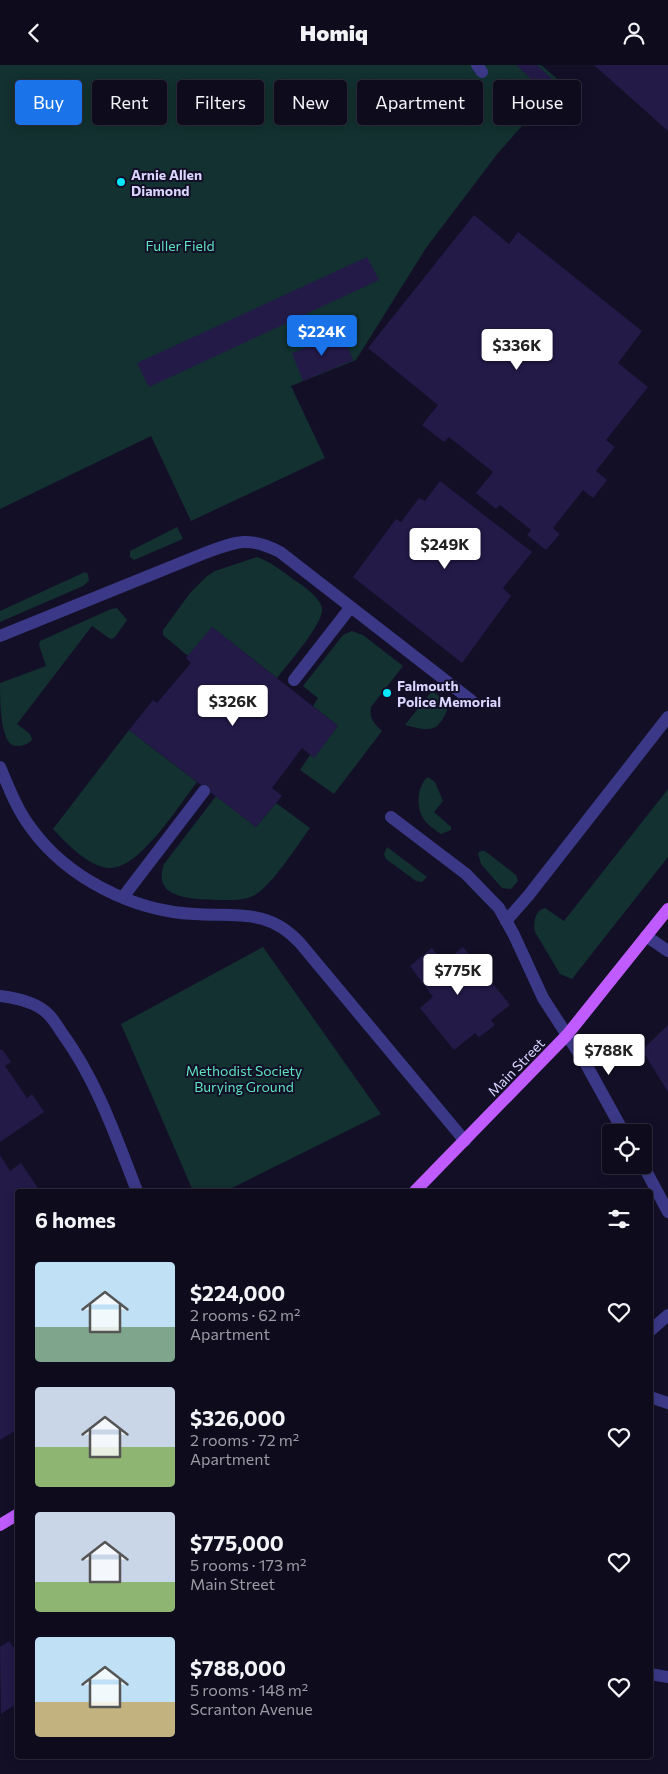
<!DOCTYPE html>
<html lang="en">
<head>
<meta charset="utf-8">
<style>
  :root { --surface:#0e0b1d; --page:#1c192a; --text:#f1f3f6; --muted:#9b9ba4; --line:#2e2b3b; --accent:#1a73e8 }
  body { margin:0; font-family:Commissioner,sans-serif; background:var(--page); color:var(--text); height:100vh; display:flex; flex-direction:column; font-size:19px; white-space:nowrap }
  * { box-sizing:border-box; margin:0 }
  p { font-size:16px; color:var(--muted) }
  .icon { flex:none; width:28px; height:28px; fill:none; stroke:currentColor; stroke-width:2; stroke-linecap:round; stroke-linejoin:round }
  .map { position:relative; flex:1; overflow:hidden }
  .details { position:absolute; left:15px; top:1124px; width:638px; height:570px; display:flex; flex-direction:column; background:var(--surface); border-radius:5px; box-shadow:0 2px 12px #0003,0 0 0 1px var(--line) }
  .details>* { flex:none }
  .top-card { position:absolute; left:15px; top:15px; width:639px; height:45px; display:flex; gap:10px }
  .controls { position:absolute; left:602px; top:1059px; display:grid; gap:10px }
  .controls a { display:grid; place-items:center; width:50px; height:50px; border-radius:5px; background:var(--surface); box-shadow:0 2px 12px #0003,0 0 0 1px var(--line); font-size:25px }
  .price { position:absolute; translate:-50% -42px; padding:0 11px; border-radius:5px; background:#fff; color:#222; font-size:16px; line-height:32px; filter:drop-shadow(0 1px 2px #0008) }
  .price::after { content:''; position:absolute; left:50%; top:30px; width:15px; height:11px; margin-left:-8px; background:inherit; clip-path:polygon(0 0,100% 0,50% 100%) }
  .price.on { background:var(--accent); color:#fff }
  ul { padding:0; list-style:none }
  li { display:flex; align-items:center; gap:15px; height:125px; padding:0 20px }
  li span { display:grid; place-items:center; flex:none; width:140px; height:100px; border-radius:5px; color:#555 }
  li>.icon { margin-inline-start:auto }
  span .icon { width:60px; height:60px; fill:#fffc; stroke-width:1 }
  li b { font-size:21px }
  h2 { display:flex; justify-content:space-between; align-items:center; height:60px; padding:0 20px; font-size:21px }
  .chip { padding:0 18px; border-radius:5px; background:var(--surface); box-shadow:0 2px 12px #0003,0 0 0 1px var(--line); font-size:18px; line-height:45px }
  .chip.on { background:var(--accent); color:#fff }
  header { display:flex; justify-content:space-between; align-items:center; height:65px; padding:0 20px; background:var(--surface); font-size:22px; font-weight:800 }
  .map>svg:first-child { display:block }
</style>
</head>
<body>
<header><svg class="icon" aria-label="back" viewBox="0 0 24 24"><path d="M15 5l-7 7 7 7"/></svg>Homiq<svg class="icon" aria-label="person" viewBox="0 0 24 24"><circle cx="12" cy="8" r="4"/><path d="M4 21q1-7 8-7t8 7"/></svg></header>
<div class="map">
<svg width="668" height="1709" viewBox="0 0 668 1709">
  <rect width="100%" height="100%" fill="#130f27"/>
  <g fill="#123130">
    <polygon points="0,0 541,0 561,17 498,88 426,183 356,295 291,321 325,393 191,456 151,371 0,444"/>
    <polygon points="177,462 183,474 134,495 130,492 130,486"/>
    <path d="M257,492C272,497 284,508 296,516C305,522 320,533 322,543C325,557 287,600 277,613L213,563L188,591L163,570V565L190,528L207,511L215,506Z"/>
    <polygon points="85,507 88,509 89,516 83,521 0,557 0,546"/>
    <path d="M117,543L127,555L115,572L112,574L109,573L92,561L17,659L30,669L32,674L31,676C25,681 19,682 12,680C0,672 0,634 0,618L46,601L39,580L40,576L111,544Z"/>
    <path d="M352,566L363,570L403,601L371,642C369,653 374,659 382,666L334,729L300,705L310,690L314,692L338,661L313,641L318,633L303,621L343,570Z"/>
    <path d="M432,626C445,635 453,640 442,655C439,658 438,662 433,663C425,666 413,662 405,660Z"/>
    <path d="M129,665L197,717C180,739 139,805 109,803C89,802 66,778 53,764Z"/>
    <path d="M428,712L435,717L443,736L434,747L451,762V765L441,769C434,764 427,760 423,753C416,741 417,721 428,712Z"/>
    <path d="M668,724V792L572,914L560,909L535,867C533,858 535,845 545,843L564,856Z"/>
    <path d="M216,731L256,762L276,738L310,763C297,781 271,822 253,831C242,836 229,835 218,835C194,834 151,835 164,799Z"/>
    <polygon points="387,782 427,812 422,817 416,816 386,794 384,789"/>
    <polygon points="481,786 485,786 516,810 518,816 511,824 502,823 481,799 478,788"/>
    <polygon points="263,882 381,1049 226,1126 193,1126 121,959"/>
  </g>
  <g fill="#231a48">
    <polygon points="516,0 537,0 552,14 543,25"/>
    <polygon points="594,0 668,0 668,66"/>
    <polygon points="474,150 509,179 518,167 642,266 618,298 648,322 606,375 615,382 596,406 607,415 593,433 583,425 553,463 560,469 546,485 527,470 531,465 500,440 496,444 476,428 493,407 449,372 444,377 422,360 438,340 368,283"/>
    <polygon points="367,192 379,215 149,322 137,298"/>
    <polygon points="342,268 353,295 303,316 292,288"/>
    <polygon points="440,416 532,487 503,523 511,531 462,598 353,512 396,454 401,457 419,433 425,436"/>
    <polygon points="212,562 338,661 314,693 302,683 272,723 282,731 256,762 129,665 153,635 157,638 191,598 186,593"/>
    <polygon points="463,882 510,940 491,955 495,960 479,972 475,968 454,985 420,943 433,932 410,901 432,883 443,898"/>
    <polygon points="668,960 668,1027 642,985"/>
    <polygon points="2,984 11,997 5,1001 27,1033 32,1029 44,1047 0,1077 0,985"/>
    <polygon points="0,1090 10,1106 21,1098 40,1126 18,1126 18,1364 0,1375"/>
    <polygon points="9,1576 18,1588 18,1638 1,1649 0,1582"/>
  </g>
  <g fill="none" stroke-linecap="round" stroke-linejoin="round">
    <g stroke="#3b3987" stroke-width="12">
      <polyline points="477,0 482,7"/>
      <path d="M0,571L205,488C237,476 249,471 280,487L472,636"/>
      <polyline points="294,615 350,543"/>
      <path d="M0,702C9,723 17,745 31,763C67,813 133,846 194,849C237,852 268,843 300,878L465,1076"/>
      <polyline points="391,752 466,809 499,843 514,870 543,933 587,1001 624,1068"/>
      <polyline points="123,832 204,726"/>
      <polyline points="506,856 528,831 668,652"/>
      <polyline points="646,871 668,886"/>
      <path d="M0,931C17,933 37,937 49,950C54,955 58,962 62,968C97,1016 116,1072 137,1126"/>
      <polyline points="643,1100 668,1147"/>
      <polyline points="650,1266 668,1250"/>
      <polyline points="650,1332 668,1338"/>
      <polyline points="650,1609 668,1612"/>
    </g>
    <g stroke="#c05cff" stroke-width="12">
      <polyline points="415,1126 567,970 668,844"/>
      <polyline points="0,1460 18,1449"/>
    </g>
  </g>
  <g fill="#01e8ff" stroke="#130f27" stroke-width="2">
    <circle cx="121" cy="117" r="5"/>
    <circle cx="387" cy="628" r="5"/>
  </g>
  <g text-anchor="middle" dominant-baseline="central" stroke-width="4" stroke-linejoin="round" paint-order="stroke">
    <g font-size="14" font-weight="bold" fill="#d9d5ff" stroke="#130f27" text-anchor="start">
      <text x="131" y="109">Arnie Allen<tspan x="131" dy="16">Diamond</tspan></text>
      <text x="397" y="620">Falmouth<tspan x="397" dy="16">Police Memorial</tspan></text>
    </g>
    <g font-size="14" fill="#5de2bf" stroke="#130f27">
      <text x="180" y="180">Fuller Field</text>
      <text x="244" y="1005">Methodist Society<tspan x="244" dy="16">Burying Ground</tspan></text>
    </g>
    <g font-size="14" fill="#d9d5ff" stroke="#130f27">
      <text transform="translate(516 1002) rotate(-46)">Main Street</text>
    </g>
  </g>
</svg>
<div class="controls">
<a><svg class="icon" aria-label="locate" viewBox="0 0 24 24"><circle cx="12" cy="12" r="6"/><path d="M12 2v4M12 18v4M2 12h4M18 12h4"/></svg></a>
</div>
<b class="price on" style="left:322px;top:292px">$224K</b>
<b class="price" style="left:517px;top:306px">$336K</b>
<b class="price" style="left:445px;top:505px">$249K</b>
<b class="price" style="left:233px;top:662px">$326K</b>
<b class="price" style="left:458px;top:931px">$775K</b>
<b class="price" style="left:609px;top:1011px">$788K</b>
<div class="top-card">
<a class="chip on">Buy</a>
<a class="chip">Rent</a>
<a class="chip">Filters</a>
<a class="chip">New</a>
<a class="chip">Apartment</a>
<a class="chip">House</a>
</div>
<section class="details">
<h2>6 homes<svg class="icon" aria-label="filters" viewBox="0 0 24 24"><path d="M4 7h16M4 17h16"/><circle cx="9" cy="7" r="2"/><circle cx="15" cy="17" r="2"/></svg></h2>
<ul>
<li><span style="background:linear-gradient(#bfe0f5 65%,#7fa58c 0)"><svg class="icon" aria-label="home" viewBox="0 0 24 24"><path d="M3 11l9-7 9 7M6 9v11h12V9"/></svg></span><div><b>$224,000</b><p>2 rooms · 62 m²</p><p>Apartment</p></div><svg class="icon" aria-label="heart" viewBox="0 0 24 24"><path d="M12 20l-8-8c-3-5 5-10 8-4 3-6 11-1 8 4z"/></svg></li>
<li><span style="background:linear-gradient(#c9d6e8 60%,#8fb573 0)"><svg class="icon" aria-label="home" viewBox="0 0 24 24"><path d="M3 11l9-7 9 7M6 9v11h12V9"/></svg></span><div><b>$326,000</b><p>2 rooms · 72 m²</p><p>Apartment</p></div><svg class="icon" aria-label="heart" viewBox="0 0 24 24"><path d="M12 20l-8-8c-3-5 5-10 8-4 3-6 11-1 8 4z"/></svg></li>
<li><span style="background:linear-gradient(#c9d6e8 70%,#8fb573 0)"><svg class="icon" aria-label="home" viewBox="0 0 24 24"><path d="M3 11l9-7 9 7M6 9v11h12V9"/></svg></span><div><b>$775,000</b><p>5 rooms · 173 m²</p><p>Main Street</p></div><svg class="icon" aria-label="heart" viewBox="0 0 24 24"><path d="M12 20l-8-8c-3-5 5-10 8-4 3-6 11-1 8 4z"/></svg></li>
<li><span style="background:linear-gradient(#bfe0f5 65%,#c2b280 0)"><svg class="icon" aria-label="home" viewBox="0 0 24 24"><path d="M3 11l9-7 9 7M6 9v11h12V9"/></svg></span><div><b>$788,000</b><p>5 rooms · 148 m²</p><p>Scranton Avenue</p></div><svg class="icon" aria-label="heart" viewBox="0 0 24 24"><path d="M12 20l-8-8c-3-5 5-10 8-4 3-6 11-1 8 4z"/></svg></li>
</ul>
</section>
</div>
</body>
</html>
